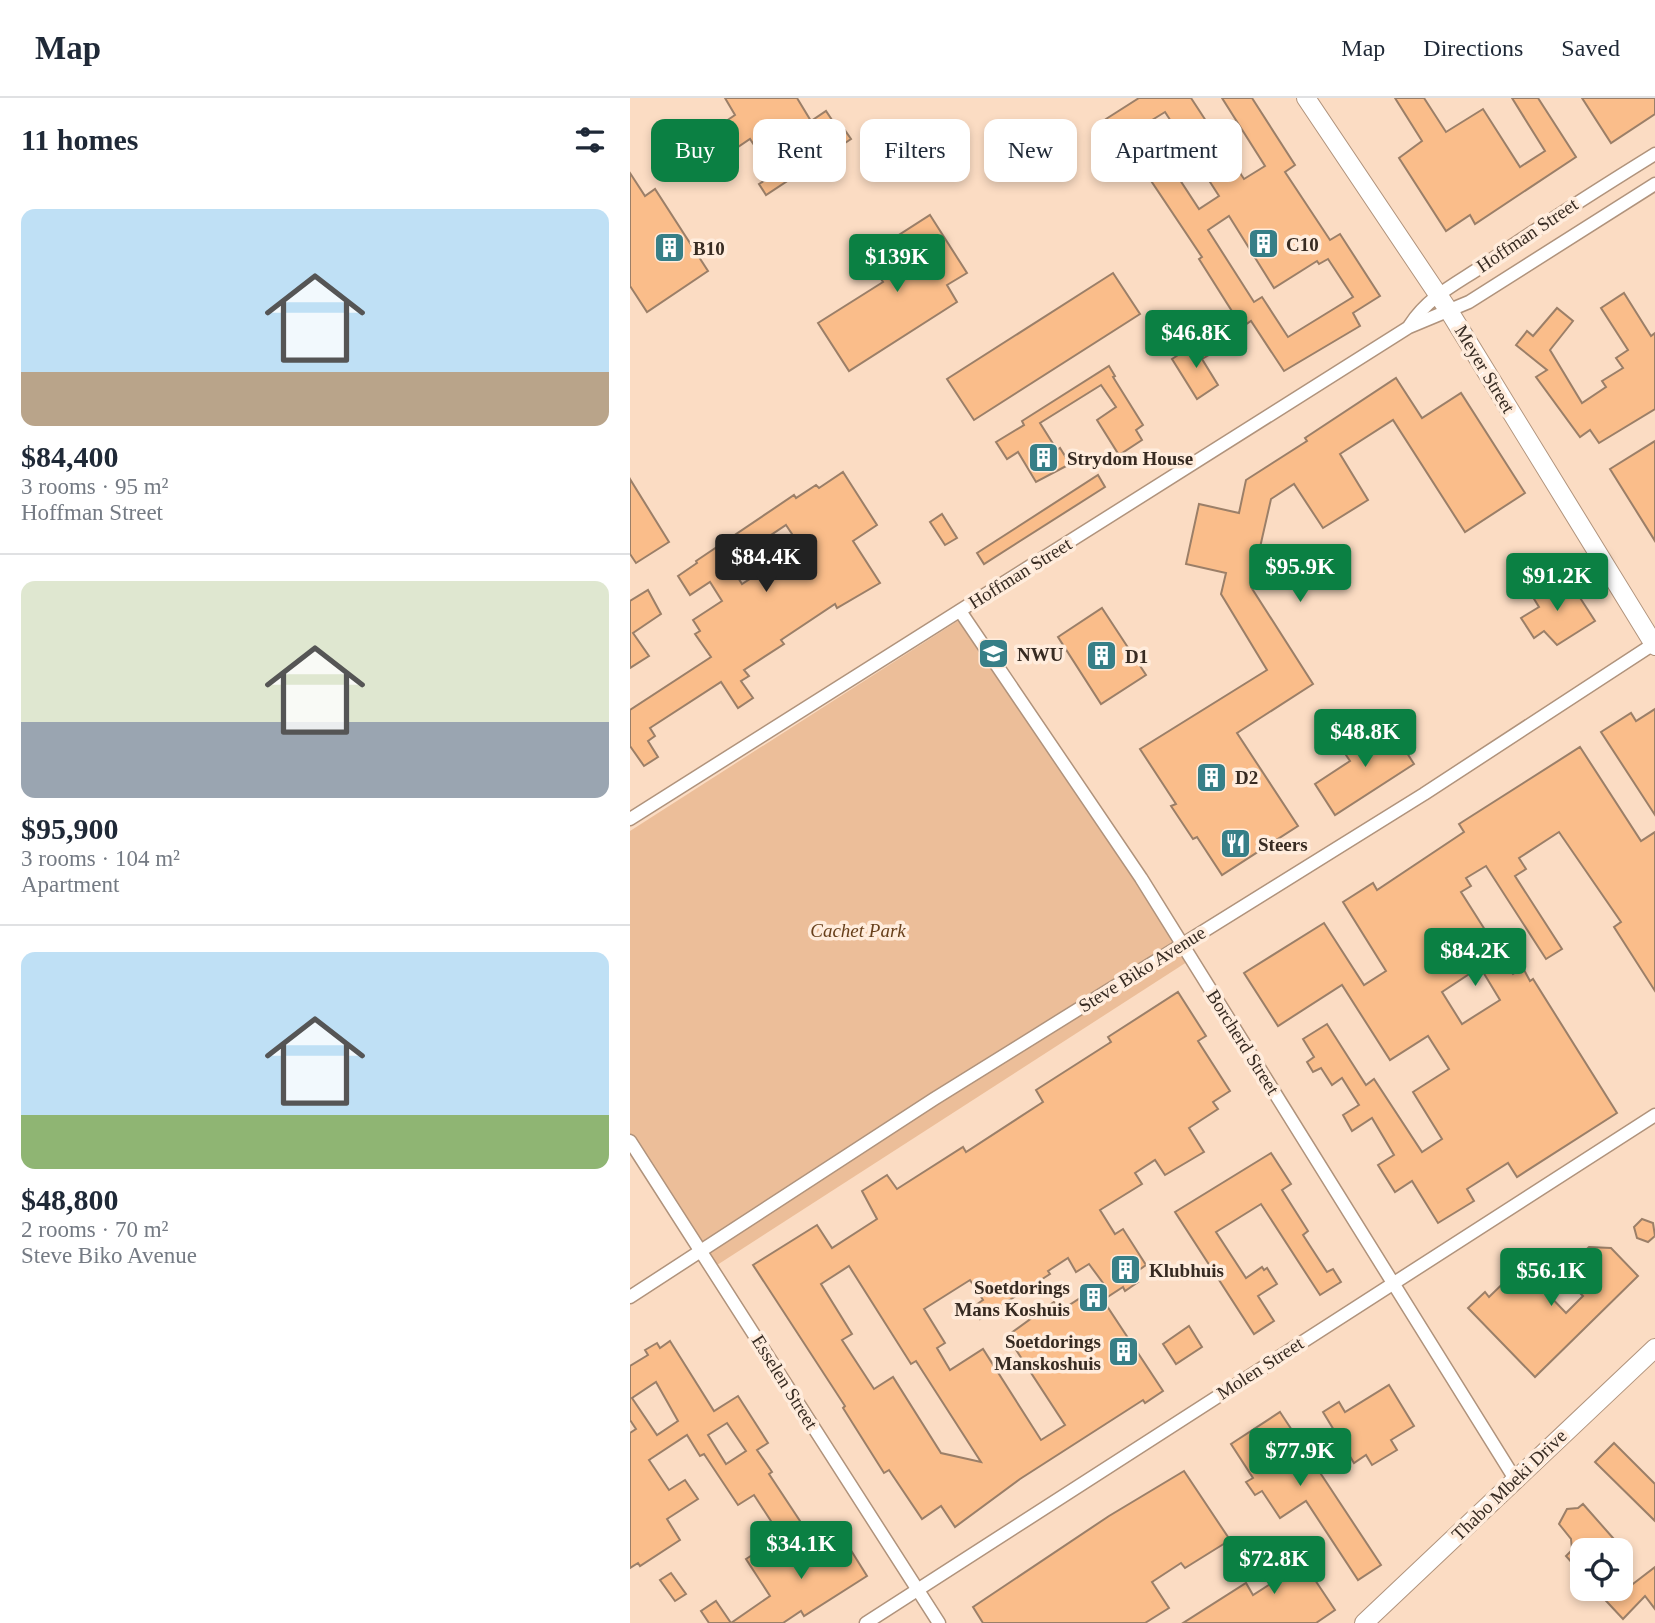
<!DOCTYPE html>
<html lang="en">
<head>
<meta charset="utf-8">
<style>
  :root { --surface:#fff; --page:#f2f2f3; --text:#1f2937; --muted:#747a83; --line:#e0e1e3; --accent:#0b8043 }
  body { margin:0; font-family:Georgia,serif; background:var(--page); color:var(--text); height:100vh; display:flex; flex-direction:column; font-size:26px; white-space:nowrap }
  * { box-sizing:border-box; margin:0 }
  p { font-size:23px; color:var(--muted) }
  .icon { flex:none; width:38px; height:38px; fill:none; stroke:currentColor; stroke-width:2; stroke-linecap:round; stroke-linejoin:round }
  .map { position:relative; flex:1; overflow:hidden }
  .details { display:flex; flex-direction:column; background:var(--surface); width:630px }
  .details>* { flex:none }
  .guide { position:absolute; left:21px; top:21px; width:665px; height:63px; display:flex; gap:14px }
  .controls { position:absolute; left:940px; top:1440px; display:grid; gap:14px }
  .controls a { display:grid; place-items:center; width:63px; height:63px; border-radius:14px; background:var(--surface); box-shadow:0 4px 10px #0003; font-size:35px }
  .price { position:absolute; translate:-50% -60px; padding:0 16px; border-radius:7px; background:var(--accent); color:#fff; font-size:23px; line-height:46px; filter:drop-shadow(0 2px 4px #0008) }
  .price::after { content:''; position:absolute; left:50%; top:42px; width:21px; height:16px; margin-left:-10px; background:inherit; clip-path:polygon(0 0,100% 0,50% 100%) }
  .price.active { background:#222; color:#fff }
  ul { padding:0; list-style:none }
  li { display:grid; align-content:center; gap:14px; height:371px; padding:0 21px }
  li+li { border-top:2px solid var(--line) }
  li span { display:grid; place-items:center; height:217px; border-radius:14px; color:#555 }
  li>.icon { margin-inline-start:auto }
  span .icon { width:126px; height:126px; fill:#fffc; stroke-width:1 }
  li b { font-size:30px }
  h2 { display:flex; justify-content:space-between; align-items:center; height:84px; padding:0 21px; font-size:30px }
  .tag { padding:0 24px; border-radius:14px; background:var(--surface); box-shadow:0 4px 10px #0003; font-size:24px; line-height:63px }
  .tag.active { background:var(--accent); color:#fff }
  header { display:flex; align-items:center; gap:42px; box-sizing:border-box; height:98px; padding:0 35px; background:var(--surface); border-bottom:2px solid var(--line) }
  header strong { font-size:33px }
  nav { display:flex; gap:38px; margin-inline-start:auto; font-size:24px }
  main { display:flex; flex:1; min-height:0 }
  .map>svg:first-child { display:block }
</style>
</head>
<body>
<header>
<strong>Map</strong>
<nav><a>Map</a><a>Directions</a><a>Saved</a></nav>
</header>
<main>
<section class="details">
<h2>11 homes<svg class="icon" aria-label="filters" viewBox="0 0 24 24"><path d="M4 7h16M4 17h16"/><circle cx="9" cy="7" r="2"/><circle cx="15" cy="17" r="2"/></svg></h2>
<ul>
<li><span style="background:linear-gradient(#bfe0f5 75%,#b9a48a 0)"><svg class="icon" aria-label="home" viewBox="0 0 24 24"><path d="M3 11l9-7 9 7M6 9v11h12V9"/></svg></span><div><b>$84,400</b><p>3 rooms · 95 m²</p><p>Hoffman Street</p></div></li>
<li><span style="background:linear-gradient(#dfe7d0 65%,#9aa5b1 0)"><svg class="icon" aria-label="home" viewBox="0 0 24 24"><path d="M3 11l9-7 9 7M6 9v11h12V9"/></svg></span><div><b>$95,900</b><p>3 rooms · 104 m²</p><p>Apartment</p></div></li>
<li><span style="background:linear-gradient(#bfe0f5 75%,#8fb573 0)"><svg class="icon" aria-label="home" viewBox="0 0 24 24"><path d="M3 11l9-7 9 7M6 9v11h12V9"/></svg></span><div><b>$48,800</b><p>2 rooms · 70 m²</p><p>Steve Biko Avenue</p></div></li>
</ul>
</section>
<div class="map">
<svg width="1025" height="1525" viewBox="0 0 1025 1525">
  <rect width="100%" height="100%" fill="#fbdcc3"/>
  <polygon fill="#ecbe99" points="337,517 560,862 84,1169 0,1039 0,733"/>
  <g fill="#fabd8a" stroke="#9b7f68" stroke-width="2" fill-rule="evenodd">
    <polygon points="95,0 167,0 181,23 196,13 210,34 214,31 221,41 136,97 129,86 144,77 120,41 99,55 83,32 105,17"/>
    <path d="M509,0H561L614,81L635,68L592,0H622L665,67L655,74L700,142L710,136L750,198L723,215L730,228L654,273L621,223L612,229L569,161L572,159L493,41L490,43L476,21ZM535,14L589,98L569,111L514,27ZM599,118L644,190L687,163L689,166L698,161L723,199L658,239L632,199L624,204L578,132Z"/>
    <polygon points="765,0 794,0 816,34 853,11 890,69 915,53 882,0 908,0 946,59 845,126 840,117 816,133 769,60 792,43"/>
    <polygon points="952,0 1025,0 1025,16 981,45"/>
    <polygon points="0,75 15,98 25,91 78,173 17,214 0,188"/>
    <polygon points="300,117 337,175 317,187 327,204 219,273 188,225 253,184 236,158"/>
    <polygon points="483,175 510,216 344,322 317,281"/>
    <polygon points="994,195 1021,238 1025,235 1025,311 969,345 960,332 950,339 906,279 917,272 886,247 897,233 903,238 927,210 943,223 920,252 952,305 976,289 972,283 993,270 986,260 998,252 971,210"/>
    <polygon points="570,243 579,257 572,261 588,287 567,301 542,261"/>
    <polygon points="479,268 485,278 483,279 513,327 506,332 512,342 489,357 467,322 486,309 471,287 410,325 427,352 430,350 440,366 406,384 388,354 377,361 366,344 394,327 392,323"/>
    <polygon points="766,280 792,320 831,295 895,395 835,434 763,322 710,356 738,402 693,430 664,386 641,401 621,489 683,586 607,635 668,728 592,777 567,739 563,741 541,708 546,706 510,651 637,572 591,496 596,475 556,466 569,406 609,415 616,382 677,343 675,340"/>
    <polygon points="1025,343 1025,443 980,371"/>
    <path d="M213,374L247,427L223,443L250,485L207,510L205,506L151,542L154,546L114,572L119,578L111,583L123,600L108,610L91,584L20,630L25,638L18,643L28,659L14,668L0,648V612L81,559L65,536L70,533L63,522L92,503L80,484L60,497L48,478L67,465L66,463L164,397L166,400L186,387L189,390ZM156,427L170,448L112,486L99,465Z"/>
    <polygon points="468,377 475,389 354,466 347,455"/>
    <polygon points="0,381 39,444 6,465 0,456"/>
    <polygon points="312,416 327,440 315,447 300,424"/>
    <polygon points="927,479 938,496 945,492 965,523 927,547 914,533 904,540 891,520 909,509 901,496"/>
    <polygon points="18,492 31,516 3,535 19,558 0,570 0,503"/>
    <polygon points="472,510 516,577 471,606 428,539"/>
    <polygon points="1025,611 1025,717 971,634 1001,615 1006,623"/>
    <polygon points="758,625 784,666 705,717 685,686 720,663 714,654"/>
    <path d="M950,649L1011,743L1025,734V893L984,829L991,824L929,734L889,760L896,771L885,778L932,851L916,861L856,768L836,780L841,788L831,794L883,876L893,870L900,883L903,881L987,1015L887,1079L878,1065L837,1091L844,1103L808,1125L782,1083L765,1094L748,1067L764,1057L742,1020L722,1033L713,1017L729,1007L712,980L702,987L691,970L683,974L677,964L684,959L673,941L697,926L736,987L744,981L792,1054L812,1041L783,994L819,971L798,938L760,962L712,887L648,928L614,875L694,825L734,887L756,873L713,804L743,785L747,792L834,734L829,726ZM850,869L870,902L832,926L812,894Z"/>
    <path d="M548,894L576,938L568,943L600,993L583,1004L588,1011L559,1030L574,1054L535,1077L525,1062L505,1075L512,1086L470,1112L485,1136L493,1131L516,1167L502,1177L508,1184L495,1193L493,1189L473,1202L533,1293L515,1305L513,1302L390,1381L325,1429L311,1408L292,1421L259,1372L254,1375L213,1310L215,1308L123,1167L187,1127L202,1150L247,1121L232,1093L257,1077L267,1091L333,1049L336,1054L413,1004L406,992L481,944L478,939ZM438,1160L446,1174L459,1166L473,1185L430,1213L424,1204L377,1238L435,1327L411,1342L353,1251L320,1272L307,1250L315,1245L294,1211L340,1182L353,1202L343,1209L350,1221L420,1176L418,1173ZM219,1168L281,1266L286,1263L351,1364L311,1355L263,1279L244,1291L212,1242L222,1236L191,1186Z"/>
    <polygon points="641,1055 661,1086 652,1092 678,1133 673,1137 697,1174 703,1171 711,1184 690,1197 631,1106 586,1134 616,1180 632,1169 634,1172 637,1170 647,1186 628,1198 644,1223 624,1236 545,1114"/>
    <polygon points="1012,1121 1023,1125 1025,1138 1018,1144 1007,1140 1004,1129"/>
    <polygon points="959,1149 981,1150 1008,1178 905,1279 838,1210 855,1194 859,1199 891,1168 936,1215 953,1198 943,1188 942,1165"/>
    <polygon points="559,1228 572,1249 546,1266 533,1246"/>
    <path d="M40,1243L84,1313L108,1298L138,1345L127,1352L142,1374L139,1376L172,1426L152,1440L124,1397L108,1407L74,1356L70,1358L57,1337L19,1362L39,1392L55,1382L68,1401L37,1421L50,1442L10,1468L8,1465L0,1470V1335L6,1331L0,1322V1268L18,1257L15,1252L27,1245L30,1250ZM26,1284L48,1323L27,1337L2,1300ZM97,1325L116,1353L96,1366L78,1337Z"/>
    <polygon points="759,1287 784,1328 761,1342 767,1352 742,1367 736,1357 724,1365 693,1314 709,1304 715,1314"/>
    <polygon points="650,1314 751,1467 728,1482 676,1403 650,1420 632,1393 625,1397 616,1384 623,1380 601,1346"/>
    <polygon points="984,1345 1025,1386 1025,1423 965,1364"/>
    <polygon points="554,1373 600,1442 555,1470 551,1465 522,1484 539,1510 515,1525 353,1525 343,1509 479,1418"/>
    <polygon points="953,1406 983,1440 975,1447 979,1452 952,1452 952,1476 936,1458 942,1452 941,1441 929,1426 937,1411 948,1410"/>
    <polygon points="212,1438 237,1478 174,1518 171,1513 153,1525 101,1525 140,1498 116,1461 127,1454 130,1458 153,1442 168,1465"/>
    <polygon points="657,1440 705,1512 686,1525 553,1525 616,1485 623,1497 648,1481 632,1457"/>
    <polygon points="1025,1469 1025,1511 1015,1498 993,1521 965,1491 995,1492"/>
    <polygon points="41,1475 56,1496 45,1503 30,1482"/>
    <polygon points="86,1503 101,1525 79,1525 71,1513"/>
  </g>
  <g fill="none" stroke-linecap="round" stroke-linejoin="round">
    <defs>
      <g id="street">
        <path d="M780,227C799,198 826,186 854,167C910,128 967,92 1025,56"/>
        <polyline points="330,513 511,780 885,1381"/>
        <polyline points="0,721 779,229 839,204 1025,86"/>
        <polyline points="0,1043 309,1525"/>
        <polyline points="0,1199 304,1001 794,696 1025,545"/>
        <polyline points="236,1525 1025,1017"/>
      </g>
      <g id="secondary">
        <polyline points="676,0 819,213 1025,548"/>
        <polyline points="734,1525 1025,1250"/>
      </g>
    </defs>
    <use href="#street" stroke="#b0937c" stroke-width="15"/>
    <use href="#secondary" stroke="#b0937c" stroke-width="20"/>
    <use href="#street" stroke="#fff" stroke-width="12"/>
    <use href="#secondary" stroke="#fff" stroke-width="18"/>
  </g>
  <defs>
    <symbol id="building-square" viewBox="-11 -11 22 22"><rect x="-9" y="-9" width="18" height="18" rx="4" fill="#377f87" stroke="#ffecdc"/><path d="M-4-6H4V6H1V3H-1V6H-4ZM-2.5-4.3h1.7v1.8h-1.7ZM.8-4.3h1.7v1.8H.8ZM-2.5-1h1.7V.8h-1.7ZM.8-1h1.7V.8H.8Z" fill="#fff"/></symbol>
    <symbol id="university-square" viewBox="-11 -11 22 22"><rect x="-9" y="-9" width="18" height="18" rx="4" fill="#377f87" stroke="#ffecdc"/><path d="M0-5L7-2L0 1L-7-2ZM-4 1L0 2.5L4 1V4Q0 6-4 4Z" fill="#fff"/></symbol>
    <symbol id="restaurant-square" viewBox="-11 -11 22 22"><rect x="-9" y="-9" width="18" height="18" rx="4" fill="#377f87" stroke="#ffecdc"/><path d="M-5-6h1v4h1v-4h1v4h1v-4h1v5L-1.5 .5V6h-2V.5L-5-1ZM5-6V6H3V1.5H1.5Q1.5-4 5-6Z" fill="#fff"/></symbol>
  </defs>
  <g fill-rule="evenodd">
    <use href="#building-square" x="616" y="128" width="35" height="35"/>
    <use href="#building-square" x="22" y="132" width="35" height="35"/>
    <use href="#building-square" x="396" y="342" width="35" height="35"/>
    <use href="#university-square" x="346" y="538" width="35" height="35"/>
    <use href="#building-square" x="454" y="540" width="35" height="35"/>
    <use href="#building-square" x="564" y="662" width="35" height="35"/>
    <use href="#restaurant-square" x="588" y="728" width="35" height="35"/>
    <use href="#building-square" x="478" y="1154" width="35" height="35"/>
    <use href="#building-square" x="446" y="1182" width="35" height="35"/>
    <use href="#building-square" x="476" y="1236" width="35" height="35"/>
  </g>
  <g text-anchor="middle" dominant-baseline="central" stroke-width="7" stroke-linejoin="round" paint-order="stroke">
    <g font-size="19" fill="#372b22" stroke="#ffecdc">
      <text transform="translate(897 137) rotate(-34)">Hoffman Street</text>
      <text transform="translate(855 271) rotate(59)">Meyer Street</text>
      <text transform="translate(390 475) rotate(-32)">Hoffman Street</text>
      <text transform="translate(512 871) rotate(-32)">Steve Biko Avenue</text>
      <text transform="translate(613 944) rotate(58)">Borcherd Street</text>
      <text transform="translate(630 1270) rotate(-33)">Molen Street</text>
      <text transform="translate(155 1284) rotate(58)">Esselen Street</text>
      <text transform="translate(879 1387) rotate(-44)">Thabo Mbeki Drive</text>
    </g>
    <g font-size="19" font-weight="bold" fill="#372b22" stroke="#ffecdc" text-anchor="start">
      <text x="656" y="146">C10</text>
      <text x="63" y="150">B10</text>
      <text x="437" y="360">Strydom House</text>
      <text x="387" y="556">NWU</text>
      <text x="495" y="558">D1</text>
      <text x="605" y="679">D2</text>
      <text x="628" y="746">Steers</text>
      <text x="519" y="1172">Klubhuis</text>
      <text x="440" y="1189" text-anchor="end">Soetdorings<tspan x="440" dy="22">Mans Koshuis</tspan></text>
      <text x="471" y="1243" text-anchor="end">Soetdorings<tspan x="471" dy="22">Manskoshuis</tspan></text>
    </g>
    <g font-size="19" font-style="italic" fill="#673f1a" stroke="#ffecdc">
      <text x="228" y="832">Cachet Park</text>
    </g>
  </g>
</svg>
<div class="controls">
<a><svg class="icon" aria-label="locate" viewBox="0 0 24 24"><circle cx="12" cy="12" r="6"/><path d="M12 2v4M12 18v4M2 12h4M18 12h4"/></svg></a>
</div>
<b class="price" style="left:267px;top:196px">$139K</b>
<b class="price" style="left:566px;top:272px">$46.8K</b>
<b class="price active" style="left:136px;top:496px">$84.4K</b>
<b class="price" style="left:670px;top:506px">$95.9K</b>
<b class="price" style="left:927px;top:515px">$91.2K</b>
<b class="price" style="left:735px;top:671px">$48.8K</b>
<b class="price" style="left:845px;top:890px">$84.2K</b>
<b class="price" style="left:921px;top:1210px">$56.1K</b>
<b class="price" style="left:670px;top:1390px">$77.9K</b>
<b class="price" style="left:171px;top:1483px">$34.1K</b>
<b class="price" style="left:644px;top:1498px">$72.8K</b>
<div class="guide">
<a class="tag active">Buy</a>
<a class="tag">Rent</a>
<a class="tag">Filters</a>
<a class="tag">New</a>
<a class="tag">Apartment</a>
</div>
</div>
</main>
</body>
</html>
